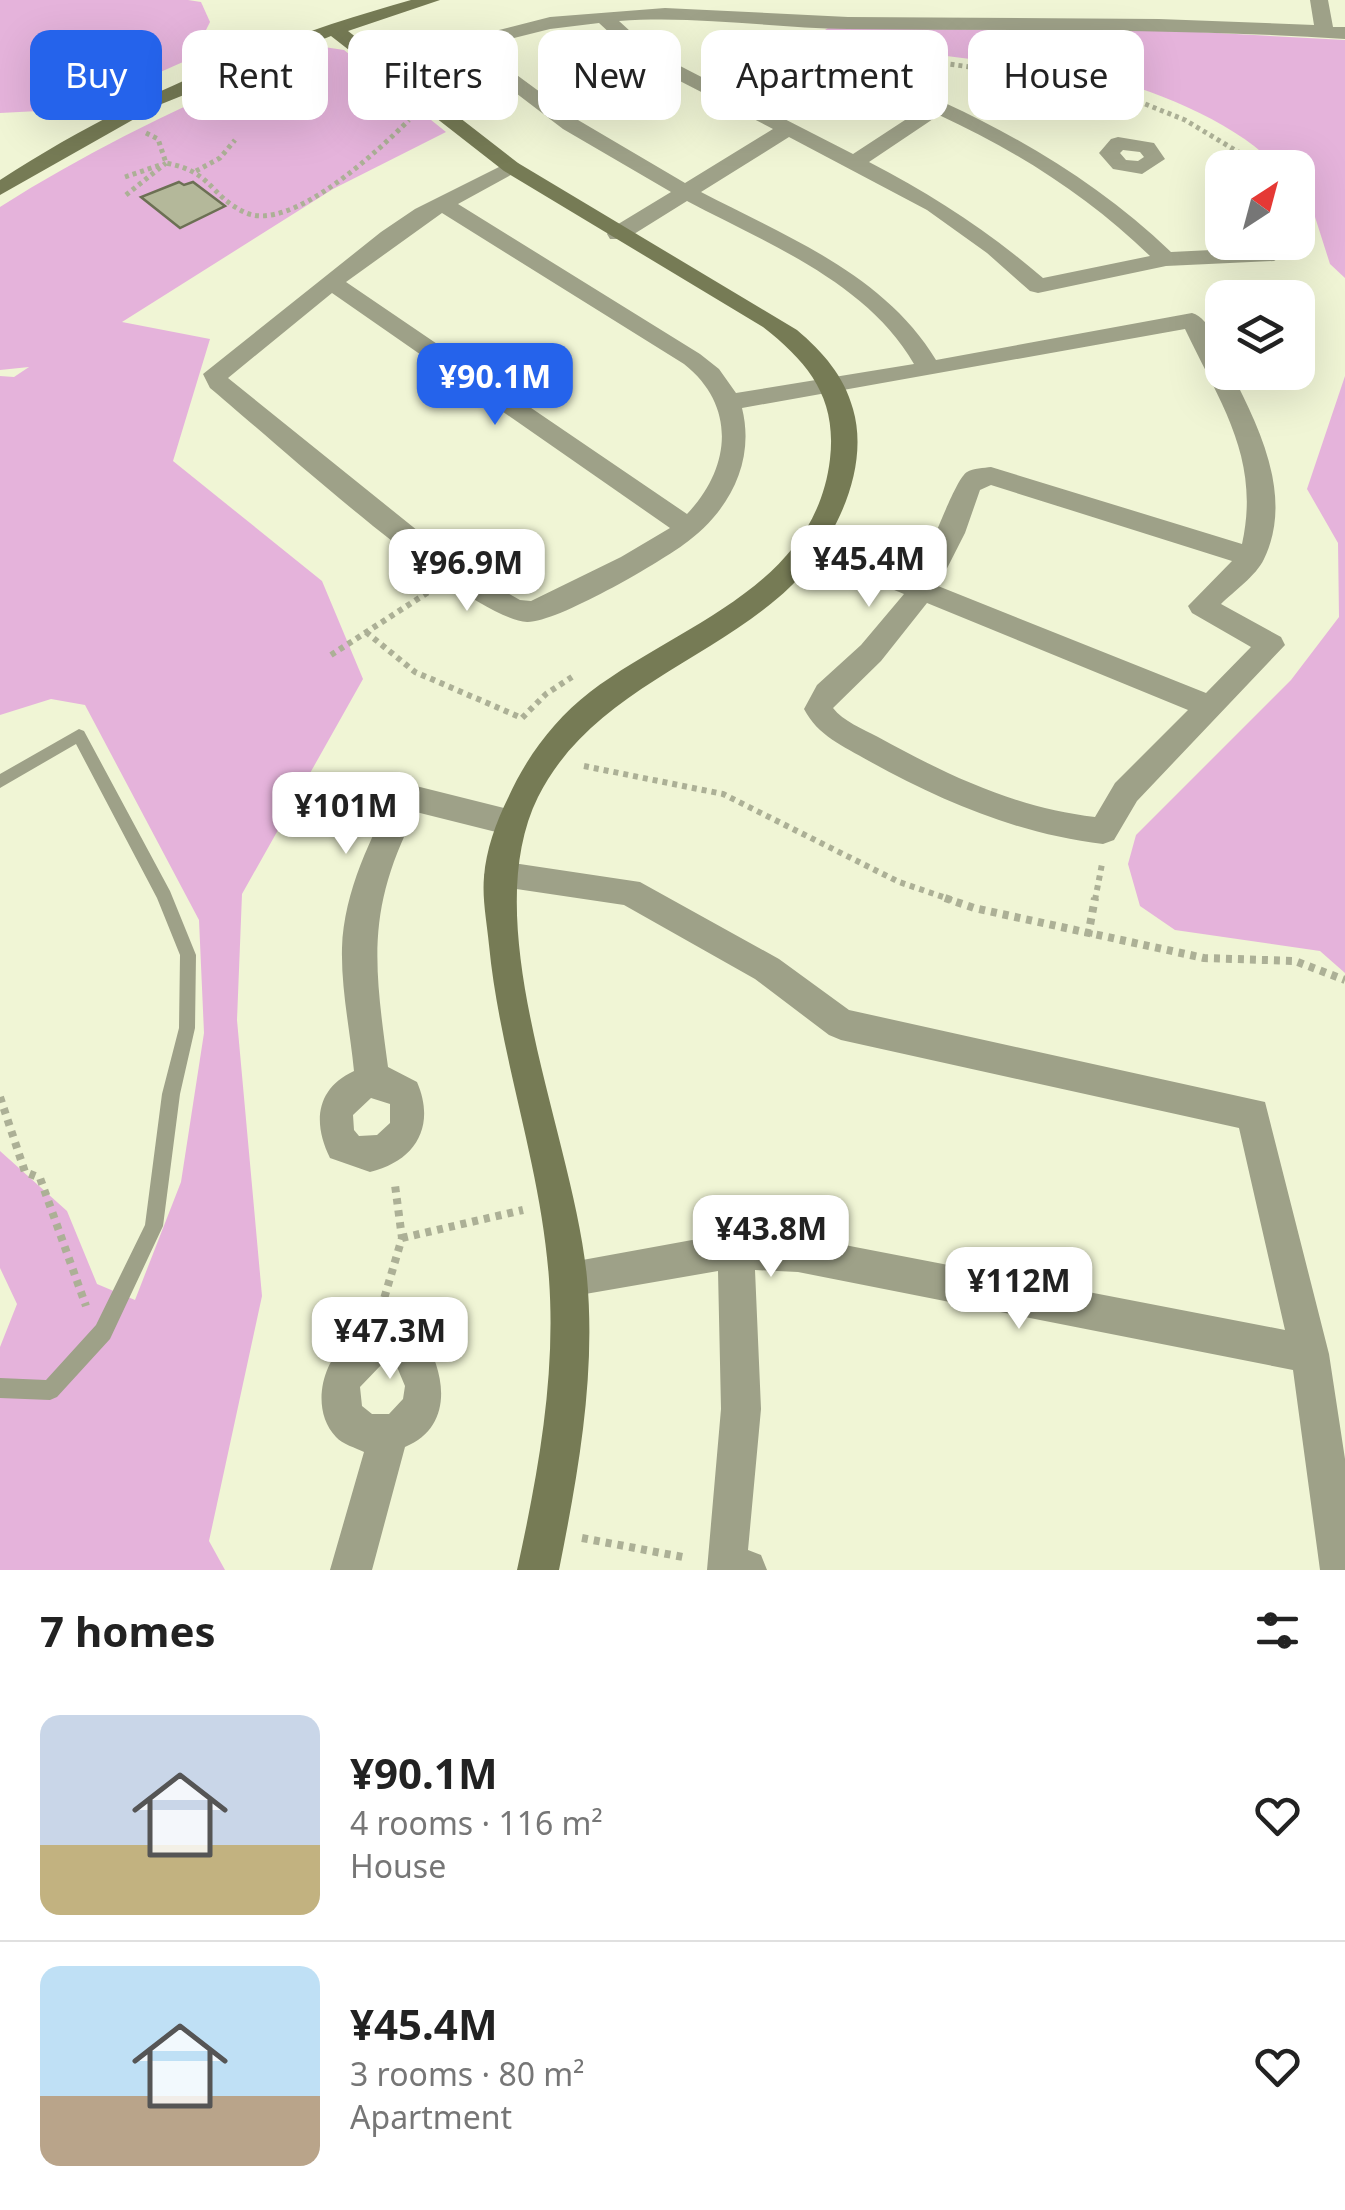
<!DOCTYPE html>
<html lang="en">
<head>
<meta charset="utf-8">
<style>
  :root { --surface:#fff; --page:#f2f2f2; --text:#222; --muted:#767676; --line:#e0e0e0; --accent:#2563eb }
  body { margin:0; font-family:"Noto Sans",sans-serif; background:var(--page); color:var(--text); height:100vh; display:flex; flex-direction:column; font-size:38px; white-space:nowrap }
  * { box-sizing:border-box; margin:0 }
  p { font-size:32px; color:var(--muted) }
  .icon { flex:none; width:55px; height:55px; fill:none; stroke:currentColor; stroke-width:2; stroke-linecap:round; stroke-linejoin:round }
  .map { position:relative; height:1570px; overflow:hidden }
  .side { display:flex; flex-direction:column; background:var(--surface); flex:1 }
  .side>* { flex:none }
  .banner { position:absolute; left:30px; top:30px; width:1285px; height:90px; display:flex; gap:20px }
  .needle { width:65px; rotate:36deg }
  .buttons { position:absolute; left:1205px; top:150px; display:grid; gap:20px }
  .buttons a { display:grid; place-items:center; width:110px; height:110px; border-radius:20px; background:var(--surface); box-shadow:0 10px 40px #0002; font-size:50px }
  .price { position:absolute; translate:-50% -85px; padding:0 22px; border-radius:20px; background:#fff; color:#222; font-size:32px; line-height:65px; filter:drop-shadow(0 2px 5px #0008) }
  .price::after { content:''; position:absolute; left:50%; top:60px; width:30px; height:22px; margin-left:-15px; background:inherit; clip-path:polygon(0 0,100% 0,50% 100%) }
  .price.selected { background:var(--accent); color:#fff }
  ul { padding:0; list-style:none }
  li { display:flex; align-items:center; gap:30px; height:250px; padding:0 40px }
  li+li { border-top:2px solid var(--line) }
  li span { display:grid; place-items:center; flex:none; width:280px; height:200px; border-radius:20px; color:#555 }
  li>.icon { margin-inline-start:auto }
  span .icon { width:120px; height:120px; fill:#fffc; stroke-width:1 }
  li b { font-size:42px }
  h2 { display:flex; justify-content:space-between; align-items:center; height:120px; padding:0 40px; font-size:42px }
  .pill { padding:0 35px; border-radius:20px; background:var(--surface); box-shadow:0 10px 40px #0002; font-size:35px; line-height:90px }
  .pill.selected { background:var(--accent); color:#fff }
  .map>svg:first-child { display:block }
</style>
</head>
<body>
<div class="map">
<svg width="1345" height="1570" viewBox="0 0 1345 1570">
  <rect width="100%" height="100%" fill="#f0f5d5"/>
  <g fill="#e5b3db">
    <polygon points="0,0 188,0 201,2 210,22 192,58 77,109 0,113"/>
    <path d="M828,28L1181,31L1345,40V278L1330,264L1315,217L1298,192V168L1277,167C1238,123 1151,88 1093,75C1058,68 1022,66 986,61C932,54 879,46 825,55L816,36Z"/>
    <path d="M324,47L344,50L446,132L333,189L122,322L210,339L173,461L322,581L363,679L242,894L237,1020L262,1296L209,1541L225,1570H0V1347L17,1304L0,1268V1151L67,1211L97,1284L135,1300L181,1182L204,1033L199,920L85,705L51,699L0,715V376L14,377L29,367L0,370V207C103,142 210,92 324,47Z"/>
    <polygon points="1345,376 1345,973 1320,951 1175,930 1140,906 1128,864 1136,835 1291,680 1339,617 1338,543 1307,489"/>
  </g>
  <polygon fill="#b4b89a" stroke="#6c7054" stroke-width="2.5" points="179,182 184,185 193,182 225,206 180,228 141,197"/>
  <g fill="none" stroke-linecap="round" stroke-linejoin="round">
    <g stroke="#acb096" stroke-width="5" stroke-dasharray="4 4" stroke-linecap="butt">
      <polyline points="887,56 1093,83 1185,120 1250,159 1257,168"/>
      <path d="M146,133L158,139L166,163C213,172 209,195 244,212C289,235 379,150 409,120"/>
      <polyline points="196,171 220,158 235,140"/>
      <polyline points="125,177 160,165"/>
      <polyline points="126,195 166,163"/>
    </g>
    <g stroke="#acb096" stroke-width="6" stroke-dasharray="5 5" stroke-linecap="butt">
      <polyline points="366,632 415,672 522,718 546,694 572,677"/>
      <polyline points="331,655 430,591"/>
      <polyline points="584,766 723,794 899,882 952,900"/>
      <polyline points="1095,900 1102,864"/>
    </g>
    <g stroke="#acb096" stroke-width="8" stroke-dasharray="6 6" stroke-linecap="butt">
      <polyline points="945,898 974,908 1204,958 1295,961 1345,980"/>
      <polyline points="1088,936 1095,898"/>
      <polyline points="0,1097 25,1172 40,1178 86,1306"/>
      <polyline points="402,1238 523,1210"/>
      <polyline points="381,1309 402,1238 395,1185"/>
      <polyline points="582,1538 688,1558"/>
    </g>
    <polygon fill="#9ea188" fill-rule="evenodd" points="79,729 84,731 170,891 196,955 195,1028 180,1094 163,1226 110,1339 57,1397 50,1400 0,1398 0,1378 46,1380 96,1325 145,1225 162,1094 179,1028 180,955 157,898 76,744 0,788 0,774"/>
    <g fill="#9ea188" fill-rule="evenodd">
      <path d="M1310,0H1328L1333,27H1345V39C1179,28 1014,31 848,29C772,28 695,15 619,21L653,52L750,102L831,56L868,53V61L843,65L765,109L853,154L931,103H945C1029,142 1104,188 1171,252L1274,247L1285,254L1274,261L1166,266L1038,293L1030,291L987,253L927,210L789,137L701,192C786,236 885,275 936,360L1192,313C1211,318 1222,354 1222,372H1231C1259,427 1294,497 1264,559C1256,576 1234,591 1221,604L1281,637L1285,645L1137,801L1114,840L1103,844C1019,834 943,802 869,761C843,746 818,736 804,709L817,685L861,645L904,594L801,552L797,545L801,538L810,535L915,577C929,556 954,480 967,472C973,468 984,468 991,467L1242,544C1261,458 1220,403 1185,329L742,408C756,464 727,514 683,545C657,564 556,623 527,622C466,618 266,434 210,388L203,374L381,232L415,209L511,161L518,163L521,167L518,171L458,204L700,354L719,369L736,393L914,364C867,282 766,243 687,201L626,239H610L607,234L610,229L671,192L563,129L466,55L463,51L471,37L550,17L665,8L848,17L1159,19L1314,25ZM599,23L639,60L773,129L685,183L578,120L483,50L486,45L550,29ZM939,115C1017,151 1088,196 1150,256L1043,278C988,231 933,195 869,162ZM442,213L684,364C737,406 731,468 687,514L346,282ZM332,293L670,528L621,557L531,601L520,600L464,568L228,378ZM991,485L1232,561L1188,606L1192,613L1251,647L1206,693L938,586L965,533L980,490ZM927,603L1188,710L1115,783L1095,817C1016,808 947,775 878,737C863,729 843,721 833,708L881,661Z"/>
      <path d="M1118,137L1154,143L1165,159L1142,174L1113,169L1099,153L1111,139ZM1123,150L1140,152L1144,157L1138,161L1126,160L1120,153Z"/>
      <path d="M408,784L512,810L523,814L527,823L523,832L512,836L416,812C366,909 374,963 388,1067L417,1082C436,1126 416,1161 370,1172L330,1158C313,1124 315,1089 354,1071C350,1030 341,989 342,948C344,891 371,837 397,788ZM371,1098L390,1104V1123L377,1135L359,1136L354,1130L353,1115Z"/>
      <polygon points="500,861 640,882 779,959 849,1010 1265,1102 1329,1354 1345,1459 1345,1570 1320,1570 1293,1370 798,1272 755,1270 761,1409 748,1550 761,1555 767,1570 707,1570 721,1409 718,1271 568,1297 555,1291 549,1278 555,1265 736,1232 798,1236 1285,1330 1239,1128 841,1040 829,1035 755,979 624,905 489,885 484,875 489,865"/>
      <path d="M382,1325L423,1337C446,1373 454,1427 405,1447L372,1570H330L364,1452C356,1448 342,1444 336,1437C311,1411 321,1364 346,1343C356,1334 370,1330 382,1325ZM383,1363L397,1367L405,1386L403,1399L389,1414H372L362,1406L360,1387Z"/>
    </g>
    <path fill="#767b55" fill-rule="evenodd" d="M411,0H440L348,31L518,163L797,330C823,352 844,376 853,409C872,474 828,556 779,597C698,666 589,696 538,797C474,927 574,1137 587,1278C596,1376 578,1474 559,1570H517C538,1474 556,1377 549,1279C541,1165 500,1058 489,945C487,923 482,899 484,877C486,850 496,822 508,798C527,756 554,720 590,692C678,625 815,588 830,459C837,398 809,363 763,327L504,171L331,36L159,105L0,195V180C127,97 265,41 411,0Z"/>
  </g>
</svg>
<div class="buttons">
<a><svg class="needle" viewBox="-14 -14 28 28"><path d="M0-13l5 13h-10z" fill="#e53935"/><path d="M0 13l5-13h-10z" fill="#767676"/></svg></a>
<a><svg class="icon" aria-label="layers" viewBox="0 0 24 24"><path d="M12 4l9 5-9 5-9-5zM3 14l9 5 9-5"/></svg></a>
</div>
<b class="price selected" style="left:495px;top:428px">¥90.1M</b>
<b class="price" style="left:869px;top:610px">¥45.4M</b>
<b class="price" style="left:467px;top:614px">¥96.9M</b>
<b class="price" style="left:346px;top:857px">¥101M</b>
<b class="price" style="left:771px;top:1280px">¥43.8M</b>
<b class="price" style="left:1019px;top:1332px">¥112M</b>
<b class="price" style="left:390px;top:1382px">¥47.3M</b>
<div class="banner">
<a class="pill selected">Buy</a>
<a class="pill">Rent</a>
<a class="pill">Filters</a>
<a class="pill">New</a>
<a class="pill">Apartment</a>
<a class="pill">House</a>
</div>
</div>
<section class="side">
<h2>7 homes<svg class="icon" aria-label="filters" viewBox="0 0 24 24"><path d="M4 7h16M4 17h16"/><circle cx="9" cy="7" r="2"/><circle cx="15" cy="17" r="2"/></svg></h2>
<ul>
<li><span style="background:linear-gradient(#c9d6e8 65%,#c2b280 0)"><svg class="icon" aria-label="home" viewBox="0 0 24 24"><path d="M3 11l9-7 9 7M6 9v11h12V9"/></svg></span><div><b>¥90.1M</b><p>4 rooms · 116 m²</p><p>House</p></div><svg class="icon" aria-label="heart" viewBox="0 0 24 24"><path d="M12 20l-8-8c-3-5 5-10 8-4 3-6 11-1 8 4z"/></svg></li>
<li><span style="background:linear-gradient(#bfe0f5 65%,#b9a48a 0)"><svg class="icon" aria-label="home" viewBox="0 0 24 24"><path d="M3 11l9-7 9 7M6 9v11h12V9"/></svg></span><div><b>¥45.4M</b><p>3 rooms · 80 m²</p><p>Apartment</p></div><svg class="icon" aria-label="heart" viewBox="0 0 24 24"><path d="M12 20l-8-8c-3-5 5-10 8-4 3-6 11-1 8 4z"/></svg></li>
</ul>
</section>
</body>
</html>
